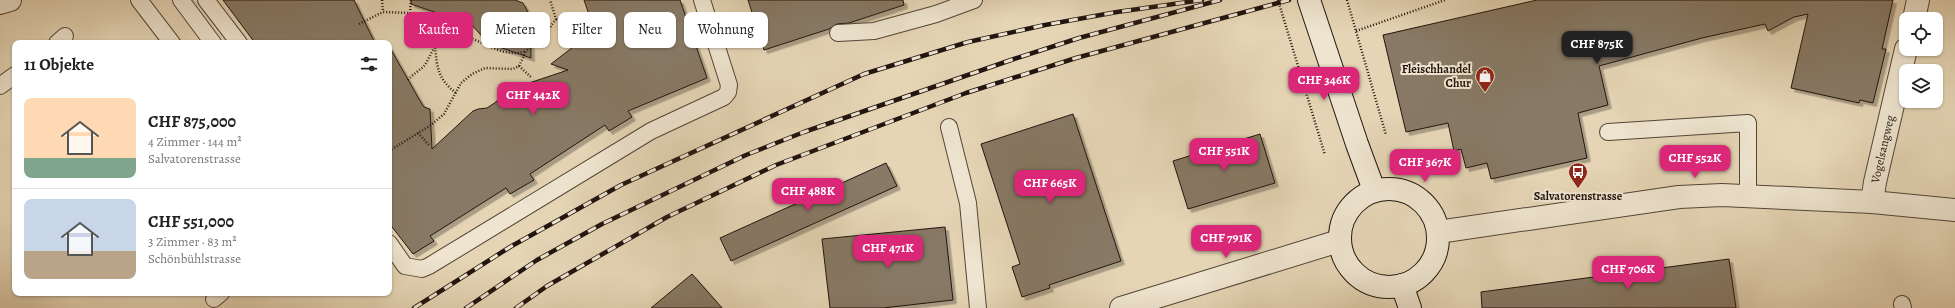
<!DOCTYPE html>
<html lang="de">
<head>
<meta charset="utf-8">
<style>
  :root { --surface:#fff; --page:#f6f6f6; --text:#222; --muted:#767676; --line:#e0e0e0; --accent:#db2777 }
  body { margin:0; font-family:Alegreya,serif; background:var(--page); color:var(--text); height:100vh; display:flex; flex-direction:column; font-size:15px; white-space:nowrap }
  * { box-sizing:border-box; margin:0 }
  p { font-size:13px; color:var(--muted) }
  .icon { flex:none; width:22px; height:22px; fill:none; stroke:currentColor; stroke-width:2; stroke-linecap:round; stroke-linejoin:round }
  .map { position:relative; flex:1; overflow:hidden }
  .panel { position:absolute; left:12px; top:40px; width:380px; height:256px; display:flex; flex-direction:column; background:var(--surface); border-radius:8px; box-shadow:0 1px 3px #0004 }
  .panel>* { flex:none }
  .banner { position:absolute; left:404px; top:12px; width:380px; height:36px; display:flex; gap:8px }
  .controls { position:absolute; left:1899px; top:12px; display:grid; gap:8px }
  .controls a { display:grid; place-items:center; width:44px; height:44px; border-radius:8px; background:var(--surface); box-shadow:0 1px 3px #0004; font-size:20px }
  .price { position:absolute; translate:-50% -34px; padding:0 9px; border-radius:8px; background:var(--accent); color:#fff; font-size:13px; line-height:26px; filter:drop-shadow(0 1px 2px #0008) }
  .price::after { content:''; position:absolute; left:50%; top:24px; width:12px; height:9px; margin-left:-6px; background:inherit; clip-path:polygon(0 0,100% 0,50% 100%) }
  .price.current { background:#222; color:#fff }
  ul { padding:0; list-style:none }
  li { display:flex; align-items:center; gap:12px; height:100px; padding:0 12px }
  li+li { border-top:1px solid var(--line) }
  li span { display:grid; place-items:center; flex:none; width:112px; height:80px; border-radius:8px; color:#555 }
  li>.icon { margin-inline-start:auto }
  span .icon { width:48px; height:48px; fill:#fffc; stroke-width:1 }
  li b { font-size:17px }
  h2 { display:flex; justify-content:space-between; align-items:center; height:48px; padding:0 12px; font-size:17px }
  .chip { padding:0 14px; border-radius:8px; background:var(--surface); box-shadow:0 1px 3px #0004; font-size:14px; line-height:36px }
  .chip.current { background:var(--accent); color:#fff }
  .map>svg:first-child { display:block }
</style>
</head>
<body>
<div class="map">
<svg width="1955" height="308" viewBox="0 0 1955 308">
  <defs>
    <filter id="shadow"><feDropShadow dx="3.5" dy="3.5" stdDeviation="0" flood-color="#0004"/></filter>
  </defs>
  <rect width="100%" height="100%" fill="#e5d5b5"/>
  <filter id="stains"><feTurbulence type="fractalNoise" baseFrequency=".005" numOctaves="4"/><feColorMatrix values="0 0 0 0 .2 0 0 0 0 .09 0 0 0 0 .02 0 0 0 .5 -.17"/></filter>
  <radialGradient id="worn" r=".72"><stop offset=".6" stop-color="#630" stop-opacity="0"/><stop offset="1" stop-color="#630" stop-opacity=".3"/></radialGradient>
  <g fill="#877965" stroke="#22150f" filter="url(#shadow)">
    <polygon points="223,0 354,0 375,43 255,43"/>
    <polygon points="411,0 515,0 523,3 530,16 531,58 493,45 487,42 472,25 411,4"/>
    <polygon points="584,0 680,0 707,78 628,111 632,117 609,131 605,125 530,174 534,180 510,194 506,188 430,236 434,241 413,254 389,223 389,46 419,99 424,107 430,109 432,149 473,111 478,109 487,108 496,102 505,91 568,70 551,64 573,47 597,38"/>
    <polygon points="748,0 903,0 904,5 849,23 837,24 829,29 764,50"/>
    <polygon points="1537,0 1893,0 1882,49 1886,49 1873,103 1860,100 1859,103 1791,88 1808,14 1794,17 1768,31 1765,24 1702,38 1599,66 1608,105 1578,113 1587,158 1491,179 1487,163 1466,168 1461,149 1454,151 1448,123 1406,132 1383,35"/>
    <polygon points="1073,114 1121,261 1049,285 1050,288 1022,297 1012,267 1020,264 981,144"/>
    <polygon points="1260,134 1275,183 1188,209 1173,161"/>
    <polygon points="886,163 897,186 731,261 720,238"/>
    <polygon points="945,227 953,300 883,308 830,308 822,239"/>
    <polygon points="1729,259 1736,308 1482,308 1481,292"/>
    <polygon points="692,274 722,308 651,308"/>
  </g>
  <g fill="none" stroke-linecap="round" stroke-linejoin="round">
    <defs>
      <g id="service">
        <polyline points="139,0 172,43"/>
        <polyline points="181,0 213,43"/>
        <polyline points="206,0 239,43"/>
        <polyline points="838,33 874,31 936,14 974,0"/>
        <polyline points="57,43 65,36"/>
        <polyline points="0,86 15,75"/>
        <polyline points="949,127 968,203 978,308"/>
        <polyline points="1608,132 1748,123 1748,196"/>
        <polyline points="389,243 405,266 422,269 429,266 651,131 724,97 728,92 729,85 702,0"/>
        <polyline points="214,299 221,293"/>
        <polyline points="1902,304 1903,308"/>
      </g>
      <g id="minor">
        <polyline points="0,3 10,0"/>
        <polyline points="1914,19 1918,0"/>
        <path id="s1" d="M1872,202L1875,182L1906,49"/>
        <polyline points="1438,232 1679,197 1722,195 1872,202 1955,210"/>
        <polyline points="1121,308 1339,241"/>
      </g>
      <g id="secondary">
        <polyline points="1309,0 1357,144 1374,190"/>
        <circle cx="1389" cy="238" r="49"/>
        <polyline points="1402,285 1410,308"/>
      </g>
    </defs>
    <use href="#service" stroke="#534538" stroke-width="18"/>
    <use href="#minor" stroke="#534538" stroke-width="24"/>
    <use href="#secondary" stroke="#22150f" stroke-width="24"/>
    <g stroke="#22150f" stroke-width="2.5" stroke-dasharray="1 2" stroke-linecap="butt">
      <polyline points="382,0 383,12"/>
      <path d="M411,0C407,32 419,25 435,46C437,68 438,79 456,93"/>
      <polyline points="1278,0 1325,155"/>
      <polyline points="1347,0 1386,135"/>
      <path d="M556,19C570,30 577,33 594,30"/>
      <polyline points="359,24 383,12 410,13"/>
      <polyline points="1356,31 1445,0"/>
      <polyline points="519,66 532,78"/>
      <path d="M408,80C413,74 419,71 424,66C429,60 431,50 437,45C469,18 492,63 526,51"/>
      <polyline points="418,133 430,146"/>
      <polyline points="389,151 431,125 444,114 461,83 472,74 485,68 513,69 519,66 526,51 542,38 556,19 550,0"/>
    </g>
    <use href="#service" stroke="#eee4cf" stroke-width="16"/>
    <use href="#minor" stroke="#eee4cf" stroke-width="22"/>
    <use href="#secondary" stroke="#eee4cf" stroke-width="22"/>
    <defs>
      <g id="rail">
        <polyline points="414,308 510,247 621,185 864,74 968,42 1045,25 1117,12 1202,0"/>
        <polyline points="466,308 537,260 602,224 746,155 804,132 1011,60 1079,38 1220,0"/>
        <polyline points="516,308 547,286 667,217 776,165 966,93 1076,58 1289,0"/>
      </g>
    </defs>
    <use href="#rail" stroke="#22150f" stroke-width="4.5"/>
    <use href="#rail" stroke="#eee4cf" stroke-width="3" stroke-dasharray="9" stroke-linecap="butt"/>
  </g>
  <defs>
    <symbol id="shop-pin" viewBox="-11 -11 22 30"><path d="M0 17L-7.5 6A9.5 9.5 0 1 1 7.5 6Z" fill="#8f2418" stroke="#eee4cf"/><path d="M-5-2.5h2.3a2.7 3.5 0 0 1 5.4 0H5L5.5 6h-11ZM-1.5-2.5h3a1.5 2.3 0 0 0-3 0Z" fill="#fff"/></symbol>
    <symbol id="bus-pin" viewBox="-11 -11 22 30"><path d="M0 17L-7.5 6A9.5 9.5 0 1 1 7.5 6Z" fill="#8f2418" stroke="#eee4cf"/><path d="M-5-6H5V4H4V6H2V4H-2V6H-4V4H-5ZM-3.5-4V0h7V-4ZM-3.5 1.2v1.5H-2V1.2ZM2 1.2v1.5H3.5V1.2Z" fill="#fff"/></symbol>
  </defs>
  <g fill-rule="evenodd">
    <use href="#shop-pin" x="1474" y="65" width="22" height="30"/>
    <use href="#bus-pin" x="1567" y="161" width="22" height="30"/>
  </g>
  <g text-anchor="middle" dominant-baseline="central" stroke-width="4" stroke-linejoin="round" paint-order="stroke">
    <g font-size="12" font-weight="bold" fill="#22150f" stroke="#eee4cf" text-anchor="end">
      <text x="1471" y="69">Fleischhandel<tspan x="1471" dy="14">Chur</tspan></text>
      <text x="1578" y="196" text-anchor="middle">Salvatorenstrasse</text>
    </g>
    <g font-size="12" fill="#22150f" stroke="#eee4cf">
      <text stroke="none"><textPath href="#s1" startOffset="54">Vogelsangweg</textPath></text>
    </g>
  </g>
  <rect width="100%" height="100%" filter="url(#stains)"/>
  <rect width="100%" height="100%" fill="url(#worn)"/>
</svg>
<div class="controls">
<a><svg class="icon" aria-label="locate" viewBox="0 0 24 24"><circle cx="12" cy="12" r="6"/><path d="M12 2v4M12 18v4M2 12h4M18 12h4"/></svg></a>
<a><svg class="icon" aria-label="layers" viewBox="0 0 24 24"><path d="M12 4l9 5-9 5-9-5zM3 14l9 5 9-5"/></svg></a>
</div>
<b class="price current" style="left:1597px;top:65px">CHF 875K</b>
<b class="price" style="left:1324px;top:101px">CHF 346K</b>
<b class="price" style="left:533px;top:116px">CHF 442K</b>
<b class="price" style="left:1224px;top:172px">CHF 551K</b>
<b class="price" style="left:1695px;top:179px">CHF 552K</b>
<b class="price" style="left:1425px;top:183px">CHF 367K</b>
<b class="price" style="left:1050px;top:204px">CHF 665K</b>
<b class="price" style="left:808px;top:212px">CHF 488K</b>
<b class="price" style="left:1226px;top:259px">CHF 791K</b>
<b class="price" style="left:888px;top:269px">CHF 471K</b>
<b class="price" style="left:1628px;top:290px">CHF 706K</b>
<div class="banner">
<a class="chip current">Kaufen</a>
<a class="chip">Mieten</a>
<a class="chip">Filter</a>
<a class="chip">Neu</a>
<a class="chip">Wohnung</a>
</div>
<section class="panel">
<h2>11 Objekte<svg class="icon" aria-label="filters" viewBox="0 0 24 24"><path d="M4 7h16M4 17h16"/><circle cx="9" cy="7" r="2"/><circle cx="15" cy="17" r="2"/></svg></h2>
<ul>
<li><span style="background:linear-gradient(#ffd9b3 75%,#7fa58c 0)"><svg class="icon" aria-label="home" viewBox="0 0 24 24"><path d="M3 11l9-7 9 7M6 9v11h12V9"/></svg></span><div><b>CHF 875,000</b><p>4 Zimmer · 144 m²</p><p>Salvatorenstrasse</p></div></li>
<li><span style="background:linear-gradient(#c9d6e8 65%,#b9a48a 0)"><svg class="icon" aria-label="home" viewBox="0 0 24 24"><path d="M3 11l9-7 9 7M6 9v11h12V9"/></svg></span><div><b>CHF 551,000</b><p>3 Zimmer · 83 m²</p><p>Schönbühlstrasse</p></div></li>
</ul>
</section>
</div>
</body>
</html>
